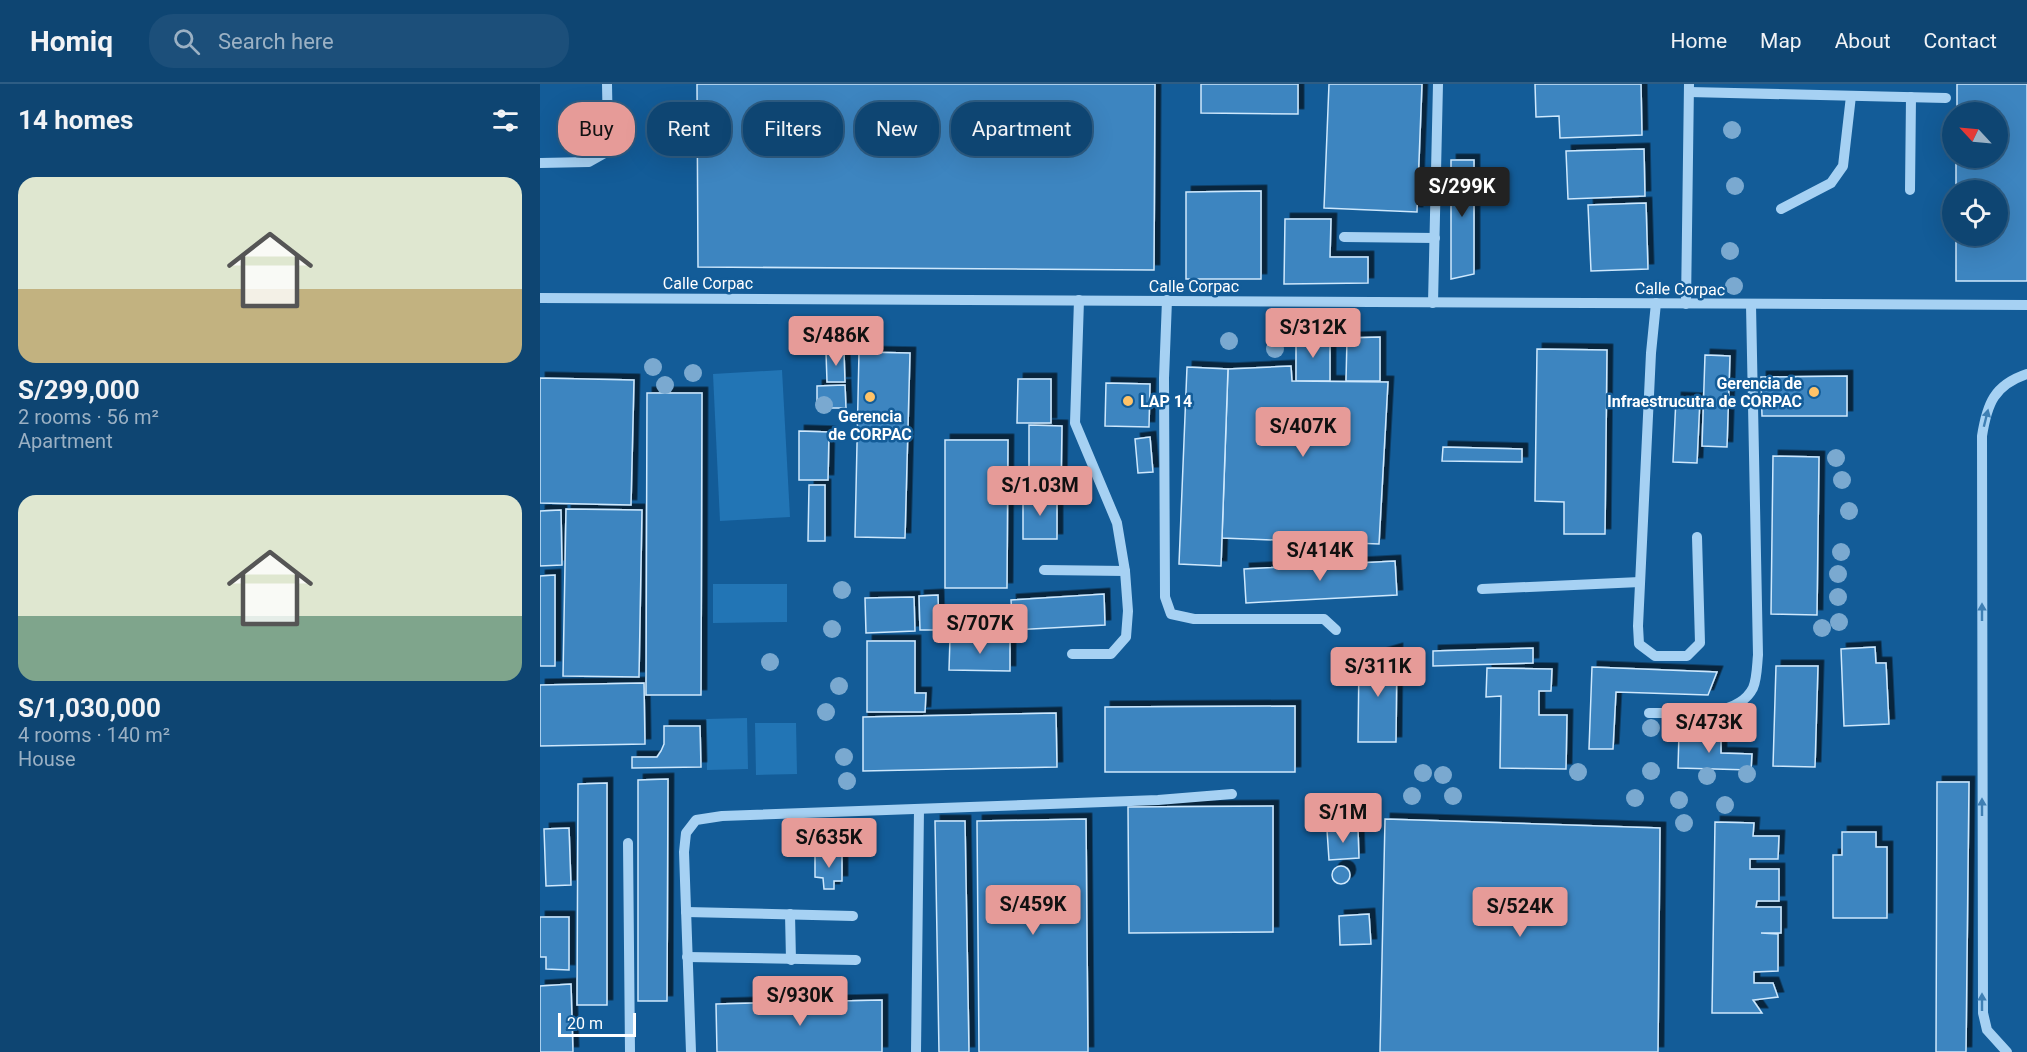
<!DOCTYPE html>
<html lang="en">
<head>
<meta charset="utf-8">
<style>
  :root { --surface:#0e4572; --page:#1c4f7a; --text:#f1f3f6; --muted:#9bb1c4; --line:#2e5d84; --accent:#e69b98 }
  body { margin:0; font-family:Roboto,sans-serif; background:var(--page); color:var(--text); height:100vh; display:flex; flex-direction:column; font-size:22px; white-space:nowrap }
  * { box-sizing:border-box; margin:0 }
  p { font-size:20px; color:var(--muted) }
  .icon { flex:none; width:33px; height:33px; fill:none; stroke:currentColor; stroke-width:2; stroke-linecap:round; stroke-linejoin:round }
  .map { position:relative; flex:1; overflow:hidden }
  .sheet { display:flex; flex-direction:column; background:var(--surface); width:540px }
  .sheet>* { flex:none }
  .banner { position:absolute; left:18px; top:18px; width:570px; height:54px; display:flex; gap:12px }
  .needle { width:39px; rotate:296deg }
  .fabs { position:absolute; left:1402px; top:18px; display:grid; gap:12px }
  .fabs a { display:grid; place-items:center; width:66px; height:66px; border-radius:50%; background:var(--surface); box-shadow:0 6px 24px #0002,0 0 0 2px var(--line); font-size:30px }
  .scale { position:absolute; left:18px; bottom:15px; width:78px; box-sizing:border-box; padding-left:6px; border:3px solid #fff; border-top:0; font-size:16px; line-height:21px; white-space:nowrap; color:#fff; -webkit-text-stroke:4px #135c98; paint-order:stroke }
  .price { position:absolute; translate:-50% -51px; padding:0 14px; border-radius:6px; background:var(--accent); color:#111; font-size:20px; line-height:39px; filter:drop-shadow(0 2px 3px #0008) }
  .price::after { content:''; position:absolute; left:50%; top:36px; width:18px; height:14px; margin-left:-9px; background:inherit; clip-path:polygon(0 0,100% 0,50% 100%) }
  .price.selected { background:#222; color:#fff }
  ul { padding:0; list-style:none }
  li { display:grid; align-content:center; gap:12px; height:318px; padding:0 18px }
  li span { display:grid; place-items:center; height:186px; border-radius:18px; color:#555 }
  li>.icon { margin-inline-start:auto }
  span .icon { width:108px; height:108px; fill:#fffc; stroke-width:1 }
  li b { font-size:26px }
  h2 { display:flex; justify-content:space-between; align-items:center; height:72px; padding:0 18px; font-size:26px }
  .tag { padding:0 21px; border-radius:24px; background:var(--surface); box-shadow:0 6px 24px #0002,0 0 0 2px var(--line); font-size:21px; line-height:54px }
  .tag.selected { background:var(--accent); color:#111 }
  header { display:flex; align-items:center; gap:36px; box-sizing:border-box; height:84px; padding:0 30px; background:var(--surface); border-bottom:2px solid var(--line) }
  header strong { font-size:28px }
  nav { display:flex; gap:33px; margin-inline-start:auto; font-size:21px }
  .search { width:420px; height:54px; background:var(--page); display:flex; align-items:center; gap:15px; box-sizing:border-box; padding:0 21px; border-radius:24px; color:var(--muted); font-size:22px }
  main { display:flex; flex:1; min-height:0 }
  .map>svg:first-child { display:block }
</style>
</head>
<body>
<header>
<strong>Homiq</strong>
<div class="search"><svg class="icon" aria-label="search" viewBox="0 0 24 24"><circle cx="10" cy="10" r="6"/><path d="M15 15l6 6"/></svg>Search here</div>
<nav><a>Home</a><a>Map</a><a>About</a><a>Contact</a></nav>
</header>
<main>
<section class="sheet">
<h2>14 homes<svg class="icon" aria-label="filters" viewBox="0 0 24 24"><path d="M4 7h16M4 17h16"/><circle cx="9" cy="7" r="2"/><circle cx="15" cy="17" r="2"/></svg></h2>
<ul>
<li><span style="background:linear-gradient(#dfe7d0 60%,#c2b280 0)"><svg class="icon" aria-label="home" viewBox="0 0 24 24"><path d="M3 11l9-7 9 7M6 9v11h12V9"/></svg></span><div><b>S/299,000</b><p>2 rooms · 56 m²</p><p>Apartment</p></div></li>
<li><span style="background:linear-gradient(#dfe7d0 65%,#7fa58c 0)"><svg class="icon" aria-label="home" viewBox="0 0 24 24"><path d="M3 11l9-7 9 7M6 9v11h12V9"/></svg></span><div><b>S/1,030,000</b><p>4 rooms · 140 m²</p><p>House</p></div></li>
</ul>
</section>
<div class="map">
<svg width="1487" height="968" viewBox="0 0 1487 968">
  <defs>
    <filter id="shadow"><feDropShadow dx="5.5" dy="-5.5" stdDeviation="0" flood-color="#0009"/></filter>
  </defs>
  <rect width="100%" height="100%" fill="#135c98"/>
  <g fill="#2275b5">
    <polygon points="242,286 250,433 180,437 173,290"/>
    <polygon points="173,500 247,500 247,538 173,539"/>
    <polygon points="207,634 208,685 167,686 166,635"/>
    <polygon points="215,639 256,639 257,690 216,691"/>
  </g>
  <g fill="#3c85c0" stroke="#cee8fd" stroke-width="1.5" filter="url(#shadow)">
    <polygon points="157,0 615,0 614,186 158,183"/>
    <polygon points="661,0 758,0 758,30 661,29"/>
    <polygon points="789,0 882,0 877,128 784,124"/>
    <polygon points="995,0 1101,0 1102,51 1020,54 1019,32 996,33"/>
    <polygon points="1417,0 1487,0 1487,197 1416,197 1416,152 1458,152 1458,106 1416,106 1416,74 1458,74 1458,28 1417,28"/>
    <polygon points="1104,65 1105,112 1028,115 1026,67"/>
    <polygon points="911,76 934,76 934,190 911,195"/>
    <polygon points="721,107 721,195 646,195 646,108"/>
    <polygon points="1106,119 1108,185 1051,187 1048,121"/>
    <polygon points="745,135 791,135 790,173 828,173 828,199 744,200"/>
    <rect x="756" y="253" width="34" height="44"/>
    <polygon points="840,253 840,297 806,297 807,254"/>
    <polygon points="997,265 1067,266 1065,450 1024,450 1024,418 995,417"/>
    <polygon points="286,268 304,268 305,298 287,298"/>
    <polygon points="319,268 370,269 365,454 315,453"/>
    <polygon points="1165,271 1190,272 1187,363 1162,362"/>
    <polygon points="751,282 752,297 848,298 839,460 682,454 688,285"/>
    <polygon points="647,283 688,285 681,482 639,480"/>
    <polygon points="1307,292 1307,332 1222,332 1221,293"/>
    <polygon points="0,294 94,296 91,421 0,419"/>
    <polygon points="478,295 511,295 511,339 477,339"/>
    <polygon points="566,299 610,300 609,343 565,342"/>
    <polygon points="305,301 306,324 277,324 277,302"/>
    <polygon points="107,309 162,309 161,611 106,611"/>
    <polygon points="1136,314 1160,315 1157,379 1133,378"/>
    <polygon points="489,341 522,342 521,406 489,406"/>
    <polygon points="259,347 289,348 288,396 259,396"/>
    <polygon points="610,353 613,388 598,389 595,355"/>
    <polygon points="405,356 468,356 467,504 405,504"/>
    <polygon points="903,363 982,365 982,378 902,377"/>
    <polygon points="1233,372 1279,373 1277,531 1231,530"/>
    <polygon points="269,401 285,401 285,457 268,457"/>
    <rect x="483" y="411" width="34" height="44"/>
    <polygon points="26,425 102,426 99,593 23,592"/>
    <polygon points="21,426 22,481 0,482 0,427"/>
    <polygon points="855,477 857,511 706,519 704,485"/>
    <polygon points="15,491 15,582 0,582 0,492"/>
    <polygon points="564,510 565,541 473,546 471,516"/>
    <polygon points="398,511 399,546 380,546 379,512"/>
    <polygon points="374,513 375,547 326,549 325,514"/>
    <polygon points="410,554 470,555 470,587 409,586"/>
    <polygon points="327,557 375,557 375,609 386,609 385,628 327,628"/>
    <polygon points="1335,563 1336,579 1346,579 1349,640 1304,642 1301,565"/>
    <polygon points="993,564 993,579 893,582 893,567"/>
    <polygon points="857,565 856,658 818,658 819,576"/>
    <polygon points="1236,582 1278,582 1275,683 1233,682"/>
    <polygon points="1052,583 1177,588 1168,611 1076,608 1073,665 1049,665"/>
    <polygon points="947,584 1012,585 1011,607 999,607 999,631 1027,631 1026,685 960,684 961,612 946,613"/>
    <polygon points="104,599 105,660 0,662 0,601"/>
    <polygon points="755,622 755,688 565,688 565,623"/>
    <polygon points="516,629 517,683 323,687 323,633"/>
    <polygon points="124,642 160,642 161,683 92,684 92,673 117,673 121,667 124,660"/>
    <polygon points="1139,649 1181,650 1181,669 1212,670 1211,686 1138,684"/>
    <polygon points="128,695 127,917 98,917 98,696"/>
    <polygon points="1397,698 1429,698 1426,968 1396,968"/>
    <polygon points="67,699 67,921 37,921 38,700"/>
    <polygon points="733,722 733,848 589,849 588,723"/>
    <polygon points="546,735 548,968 439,968 437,737"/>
    <polygon points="845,735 1120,744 1118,968 840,968"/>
    <polygon points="395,737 425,737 429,968 399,968"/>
    <polygon points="1175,738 1214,739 1213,752 1239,752 1238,775 1210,775 1210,785 1239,785 1239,817 1217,817 1216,823 1241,823 1241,849 1221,849 1238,850 1238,887 1214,888 1214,899 1233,899 1238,913 1213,916 1222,929 1172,929"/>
    <polygon points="29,744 31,801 6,802 4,745"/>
    <polygon points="818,745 819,774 789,776 787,746"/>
    <polygon points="1302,748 1336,748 1336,763 1347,763 1347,834 1293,834 1293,771 1302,771"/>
    <polygon points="302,770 302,797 294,797 294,805 284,805 283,794 275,793 275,771"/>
    <circle cx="801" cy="791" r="9"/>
    <polygon points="829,830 831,860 800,861 799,832"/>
    <polygon points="0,833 29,833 29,886 6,885 6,873 0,873"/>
    <polygon points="31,900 33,968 0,968 0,902"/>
    <polygon points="342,916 342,968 177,968 176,920"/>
  </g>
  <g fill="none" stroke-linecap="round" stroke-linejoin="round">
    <g stroke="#a6d1f3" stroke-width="10">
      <polyline points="1149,8 1406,14"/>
      <polyline points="0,79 49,78 65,69 68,54 67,0"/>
      <polyline points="1370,106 1371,13"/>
      <polyline points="1241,125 1291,99 1303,82 1311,12"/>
      <polyline points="804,153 895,154"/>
      <polyline points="0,214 1487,221"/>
      <polyline points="627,216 624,294 625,513 631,530 654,535 784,535 796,546"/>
      <polyline points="893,219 898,0"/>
      <polyline points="1116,219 1111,269 1098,542 1099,560 1115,572 1147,572 1160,559 1157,453"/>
      <polyline points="1146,220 1149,0"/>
      <polyline points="504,486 585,487"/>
      <polyline points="942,505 1100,498"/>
      <polyline points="532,570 571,570 586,553 588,527 585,487 577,439 535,339 539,216"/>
      <path d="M1109,629C1140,628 1197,636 1213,604C1217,595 1217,581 1218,571L1211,221"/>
      <polyline points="88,759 90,968"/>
      <polyline points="146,828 313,832"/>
      <polyline points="250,830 251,876"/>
      <polyline points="147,873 316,876"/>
      <polyline points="151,968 144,768 146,749 156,736 182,732 618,716 692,710"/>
      <polyline points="376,968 379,725"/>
      <path d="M1467,968L1447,946L1443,929L1442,352C1447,320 1454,301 1487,290"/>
    </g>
  </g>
  <g fill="#7aa9d0">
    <circle cx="1192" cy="46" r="9"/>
    <circle cx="1195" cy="102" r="9"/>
    <circle cx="1190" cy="167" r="9"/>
    <circle cx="1194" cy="202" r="9"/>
    <circle cx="689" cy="257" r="9"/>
    <circle cx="735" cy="265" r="9"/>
    <circle cx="113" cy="283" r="9"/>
    <circle cx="153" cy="289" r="9"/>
    <circle cx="125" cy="301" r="9"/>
    <circle cx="284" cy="321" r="9"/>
    <circle cx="1296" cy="374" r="9"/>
    <circle cx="1302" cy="396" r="9"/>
    <circle cx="1309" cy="427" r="9"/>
    <circle cx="1301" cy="468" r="9"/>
    <circle cx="1298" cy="490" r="9"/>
    <circle cx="302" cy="506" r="9"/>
    <circle cx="1298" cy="513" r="9"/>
    <circle cx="1299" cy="538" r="9"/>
    <circle cx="1282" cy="544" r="9"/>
    <circle cx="292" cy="545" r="9"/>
    <circle cx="230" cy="578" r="9"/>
    <circle cx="299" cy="602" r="9"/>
    <circle cx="286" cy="628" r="9"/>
    <circle cx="1111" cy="644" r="9"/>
    <circle cx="304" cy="673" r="9"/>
    <circle cx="1111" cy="687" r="9"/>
    <circle cx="1038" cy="688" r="9"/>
    <circle cx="883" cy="689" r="9"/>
    <circle cx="1207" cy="690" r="9"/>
    <circle cx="903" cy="691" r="9"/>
    <circle cx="1167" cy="692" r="9"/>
    <circle cx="307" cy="697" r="9"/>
    <circle cx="872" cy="712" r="9"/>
    <circle cx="913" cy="712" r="9"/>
    <circle cx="1095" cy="714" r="9"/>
    <circle cx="1139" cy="716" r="9"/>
    <circle cx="1185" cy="721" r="9"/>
    <circle cx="1144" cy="739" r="9"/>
  </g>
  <defs><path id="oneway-solid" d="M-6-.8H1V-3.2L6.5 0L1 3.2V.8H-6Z" transform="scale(1.5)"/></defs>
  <g fill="#3f7fb3">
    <use href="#oneway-solid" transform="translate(1446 334) rotate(-76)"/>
    <use href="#oneway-solid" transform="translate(1442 528) rotate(-90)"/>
    <use href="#oneway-solid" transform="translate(1442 723) rotate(-90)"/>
    <use href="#oneway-solid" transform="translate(1442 918) rotate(-90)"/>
  </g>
  <g fill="#ffc368" stroke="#135c98" stroke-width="2">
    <circle cx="1274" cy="308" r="6"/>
    <circle cx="330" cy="313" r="6"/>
    <circle cx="588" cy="317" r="6"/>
  </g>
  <g text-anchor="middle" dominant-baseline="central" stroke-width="5" stroke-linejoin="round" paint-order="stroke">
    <g font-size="16" fill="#fff" stroke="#135c98">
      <text x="168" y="199">Calle Corpac</text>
      <text x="654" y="202">Calle Corpac</text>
      <text transform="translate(1140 205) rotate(1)">Calle Corpac</text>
    </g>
    <g font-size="16" font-weight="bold" fill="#fff" stroke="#135c98" text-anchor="end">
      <text x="1262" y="299">Gerencia de<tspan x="1262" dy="18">Infraestrucutra de CORPAC</tspan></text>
      <text x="600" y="317" text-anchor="start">LAP 14</text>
      <text x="330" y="332" text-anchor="middle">Gerencia<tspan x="330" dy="18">de CORPAC</tspan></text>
    </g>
  </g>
</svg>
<div class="fabs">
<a><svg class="needle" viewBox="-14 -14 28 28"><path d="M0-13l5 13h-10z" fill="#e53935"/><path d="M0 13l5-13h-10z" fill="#9bb1c4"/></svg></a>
<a><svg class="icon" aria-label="locate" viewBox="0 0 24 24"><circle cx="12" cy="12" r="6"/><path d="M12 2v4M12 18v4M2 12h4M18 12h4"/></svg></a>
</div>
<div class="scale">20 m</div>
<b class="price selected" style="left:922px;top:134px">S/299K</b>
<b class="price" style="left:773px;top:275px">S/312K</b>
<b class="price" style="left:296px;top:283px">S/486K</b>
<b class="price" style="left:763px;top:374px">S/407K</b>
<b class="price" style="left:500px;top:433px">S/1.03M</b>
<b class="price" style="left:780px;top:498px">S/414K</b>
<b class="price" style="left:440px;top:571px">S/707K</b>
<b class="price" style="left:838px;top:614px">S/311K</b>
<b class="price" style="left:1169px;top:670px">S/473K</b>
<b class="price" style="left:803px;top:760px">S/1M</b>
<b class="price" style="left:289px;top:785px">S/635K</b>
<b class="price" style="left:493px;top:852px">S/459K</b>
<b class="price" style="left:980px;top:854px">S/524K</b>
<b class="price" style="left:260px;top:943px">S/930K</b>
<div class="banner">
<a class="tag selected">Buy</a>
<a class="tag">Rent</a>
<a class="tag">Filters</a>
<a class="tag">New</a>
<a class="tag">Apartment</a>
</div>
</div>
</main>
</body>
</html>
